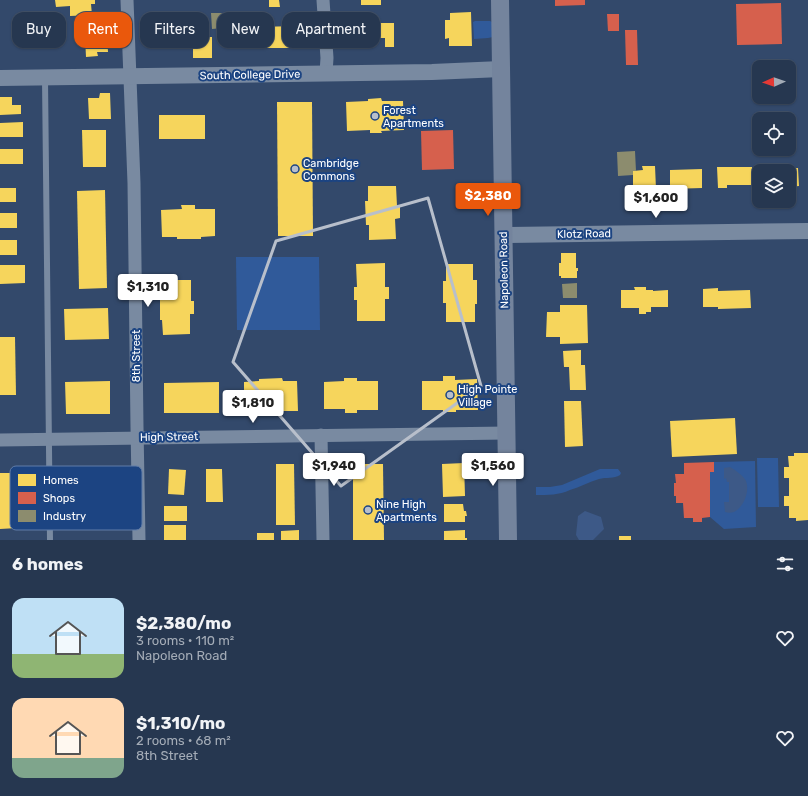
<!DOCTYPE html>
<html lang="en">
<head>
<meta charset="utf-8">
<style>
  :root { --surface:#263750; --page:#32425a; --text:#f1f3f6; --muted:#a4acb7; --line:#425167; --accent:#ea580c }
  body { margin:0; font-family:Rubik,sans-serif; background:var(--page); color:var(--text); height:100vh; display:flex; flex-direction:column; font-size:15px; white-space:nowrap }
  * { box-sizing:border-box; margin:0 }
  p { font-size:13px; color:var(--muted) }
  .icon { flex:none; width:22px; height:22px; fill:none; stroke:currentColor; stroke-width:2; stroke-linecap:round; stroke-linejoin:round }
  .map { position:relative; height:540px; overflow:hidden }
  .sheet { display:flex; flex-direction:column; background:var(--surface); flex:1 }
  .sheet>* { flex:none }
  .guide { position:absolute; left:12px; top:12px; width:400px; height:36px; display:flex; gap:8px }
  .needle { width:26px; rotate:268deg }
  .buttons { position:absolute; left:752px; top:60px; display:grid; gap:8px }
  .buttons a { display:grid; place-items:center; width:44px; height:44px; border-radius:8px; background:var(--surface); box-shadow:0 1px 3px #0004,0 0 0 1px var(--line); font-size:20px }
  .price { position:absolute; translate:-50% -34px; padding:0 9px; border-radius:4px; background:#fff; color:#222; font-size:13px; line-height:26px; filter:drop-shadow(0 1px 2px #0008) }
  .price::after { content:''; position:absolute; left:50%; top:24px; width:12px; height:9px; margin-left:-6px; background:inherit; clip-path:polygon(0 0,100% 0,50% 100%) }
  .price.active { background:var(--accent); color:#fff }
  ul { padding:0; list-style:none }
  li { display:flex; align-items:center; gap:12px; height:100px; padding:0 12px }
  li span { display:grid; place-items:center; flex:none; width:112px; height:80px; border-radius:12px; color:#555 }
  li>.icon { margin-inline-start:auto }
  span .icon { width:48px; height:48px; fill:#fffc; stroke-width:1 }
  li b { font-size:17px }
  h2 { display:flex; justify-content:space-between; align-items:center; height:48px; padding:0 12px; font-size:17px }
  .tag { padding:0 14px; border-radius:12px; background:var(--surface); box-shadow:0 1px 3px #0004,0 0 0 1px var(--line); font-size:14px; line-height:36px }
  .tag.active { background:var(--accent); color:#fff }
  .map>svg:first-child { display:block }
</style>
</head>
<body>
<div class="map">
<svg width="808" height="540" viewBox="0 0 808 540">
  <rect width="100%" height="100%" fill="#33496b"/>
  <g fill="#305a9a">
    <polygon points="475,21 490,21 492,22 493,37 488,38 474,39 473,22"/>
    <polygon points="236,257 319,257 320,330 237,330"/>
    <polygon points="757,458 778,458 779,507 758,507"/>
    <polygon points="755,461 756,527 724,529 710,517 710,472 714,472 714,462"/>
    <path d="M600,469H618L621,473L620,475C614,479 606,477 599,479C589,482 580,487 570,490C559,495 548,495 536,495V487H550L562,485Z"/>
  </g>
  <g fill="#3d5987">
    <path d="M730,467C735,470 743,475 746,481C750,491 744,507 734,512C731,513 728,513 725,512L724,502H729V482H727L726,478L724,479V468Z"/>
    <polygon points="585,511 601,517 604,529 593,540 579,540 576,535 578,516"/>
  </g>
  <g fill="#f6d55c">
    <polygon points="55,0 95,0 95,4 91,4 92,15 70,16 70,6 56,7"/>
    <polygon points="269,0 279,0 280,7 269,7"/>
    <rect x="361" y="0" width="20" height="5"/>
    <polygon points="471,12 472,46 449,46 449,38 445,39 445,20 450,20 450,13"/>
    <polygon points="158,16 172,16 172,38 158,39"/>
    <polygon points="363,23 394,23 394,47 385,47 385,38 363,38"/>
    <polygon points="297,26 297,48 257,48 257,27"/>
    <polygon points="107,36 108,52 97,52 98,56 86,57 85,37"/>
    <rect x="193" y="37" width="19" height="21"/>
    <polygon points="100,93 110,93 111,119 89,119 88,98 99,98"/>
    <polygon points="0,97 12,97 12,105 21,105 21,114 0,115"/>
    <polygon points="381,98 382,101 403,101 404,130 381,131 382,133 370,133 370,130 347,131 346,102 368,101 368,99"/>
    <polygon points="277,102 312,102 313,236 278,236"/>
    <rect x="159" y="115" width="46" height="24"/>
    <polygon points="23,122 23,137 0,137 0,123"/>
    <polygon points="82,130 106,130 106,167 83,167"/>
    <rect x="0" y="149" width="23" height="15"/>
    <polygon points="642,166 655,166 656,189 633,189 633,171 643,170"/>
    <polygon points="717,167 752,167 752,185 727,185 727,188 718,188"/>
    <polygon points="798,168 799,186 789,187 789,171 768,171 768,169"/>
    <polygon points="702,169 702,188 670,189 670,170"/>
    <polygon points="368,186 396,186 397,206 400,206 400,218 395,219 396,239 369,240 369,225 366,225 365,201 368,201"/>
    <rect x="0" y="188" width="16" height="14"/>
    <polygon points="105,190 107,288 79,289 77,191"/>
    <polygon points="181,205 195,205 195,209 215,209 215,236 201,237 201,239 177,239 177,237 162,237 161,210 182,209"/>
    <rect x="0" y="213" width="17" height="15"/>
    <rect x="0" y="240" width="17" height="15"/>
    <polygon points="561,253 576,253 576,268 578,268 578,271 577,271 577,278 561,278 561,276 559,276 559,263 561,263"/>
    <polygon points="385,263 385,287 389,287 389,299 385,299 385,321 357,321 357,300 354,300 354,287 357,287 356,264"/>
    <polygon points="446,264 473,264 473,280 477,280 477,304 475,304 475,322 446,322 446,303 443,303 443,281 446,281"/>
    <polygon points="0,265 25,265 25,283 0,284"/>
    <polygon points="162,280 191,280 191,301 194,301 194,314 190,314 190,334 163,335 162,320 160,320 160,296 162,296"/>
    <polygon points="634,287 646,287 646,290 653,290 653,291 668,290 668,307 651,307 651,312 646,312 646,314 639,314 639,308 621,308 621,290 635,290"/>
    <polygon points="718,288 718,291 750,290 751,308 718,309 718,307 703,307 703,289"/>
    <polygon points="560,305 587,305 588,343 560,344 560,337 546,337 547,312 560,312"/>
    <polygon points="108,308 109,339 65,340 64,309"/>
    <polygon points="0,337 15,337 16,395 0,395"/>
    <polygon points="581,350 581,365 585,365 586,390 570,390 569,367 564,367 563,351"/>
    <polygon points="443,376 455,376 455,380 477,379 478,410 456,410 456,412 443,412 443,410 422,410 422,381 443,381"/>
    <polygon points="282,378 283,381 297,381 298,411 277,411 277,414 265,414 265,411 244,412 244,382 259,381 259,379"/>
    <polygon points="344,378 357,378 357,381 378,381 378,410 357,410 357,413 345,413 345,409 324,409 324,382 344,381"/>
    <polygon points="110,381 110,414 66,414 65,382"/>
    <polygon points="219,382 219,413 164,413 164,383"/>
    <polygon points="564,401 581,401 583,446 565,447"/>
    <polygon points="735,418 737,454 672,457 670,421"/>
    <polygon points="794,453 808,453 808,520 796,521 796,518 789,518 789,506 784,506 784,496 789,496 789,478 784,478 784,467 789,467 788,456 794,456"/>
    <polygon points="464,463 465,496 443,497 442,464"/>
    <polygon points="276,464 294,464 295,525 276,525"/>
    <polygon points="353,464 383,464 384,540 353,540"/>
    <polygon points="169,469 186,470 184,495 168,494"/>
    <polygon points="206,469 222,469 223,502 206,502"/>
    <polygon points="0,473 16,473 17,528 0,529"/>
    <polygon points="444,504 463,504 464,511 466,511 467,516 465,516 465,522 444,522"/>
    <rect x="164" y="506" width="23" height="15"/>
    <rect x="164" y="525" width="22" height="15"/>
    <polygon points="299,530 299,540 281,540 281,531"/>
    <polygon points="465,530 465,538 467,538 467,540 444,540 444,531"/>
    <rect x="257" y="533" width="17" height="7"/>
    <rect x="619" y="536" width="12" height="4"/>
  </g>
  <g fill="#d6604d">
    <polygon points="555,0 585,0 585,5 555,6"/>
    <polygon points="781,3 782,44 737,45 736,4"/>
    <polygon points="607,14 619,14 619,31 608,31"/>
    <polygon points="625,30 637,30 638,65 626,65"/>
    <polygon points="453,130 454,169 422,170 421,131"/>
    <polygon points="714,462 714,472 710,472 710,517 702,518 702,522 693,522 693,518 684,518 683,503 676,503 676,496 674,496 674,483 676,483 675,474 684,474 684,463"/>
  </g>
  <g fill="#8c8c6e">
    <polygon points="211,13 223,13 223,28 212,29"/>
    <polygon points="238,18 253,18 253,36 239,36"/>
    <rect x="23" y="31" width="24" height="16"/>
    <polygon points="635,151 636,171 633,171 633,175 618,176 617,152"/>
    <polygon points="577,283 577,298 563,298 562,284"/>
  </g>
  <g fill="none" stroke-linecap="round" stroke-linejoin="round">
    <polyline stroke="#798aa1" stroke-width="6" points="45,79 50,540"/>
    <g stroke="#798aa1" stroke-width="13">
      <polyline points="127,0 134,183 137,427 139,540"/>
      <polyline points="323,0 327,58 326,73"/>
      <polyline points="321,435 323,540"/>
      <polyline points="0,440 507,433"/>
    </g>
    <g stroke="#798aa1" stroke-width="16">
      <polyline points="0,78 220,75 432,72 501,69"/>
      <polyline points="503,235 808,231"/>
    </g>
    <polyline stroke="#74849d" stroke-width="18" points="500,0 508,540"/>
  </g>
  <path fill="none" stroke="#b8bfcb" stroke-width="3" stroke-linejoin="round" d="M428,198L481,386L341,486L233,362L276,241Z"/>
  <g fill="#b8bfcb" stroke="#1c4482" stroke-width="1.5">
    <circle cx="375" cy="116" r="4"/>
    <circle cx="295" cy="169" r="4"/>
    <circle cx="450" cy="395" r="4"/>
    <circle cx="368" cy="510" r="4"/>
  </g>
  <g text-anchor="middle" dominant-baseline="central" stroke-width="4" stroke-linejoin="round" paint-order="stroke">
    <g font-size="11" fill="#fff" stroke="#1c4482">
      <text transform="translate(250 75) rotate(-1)">South College Drive</text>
      <text transform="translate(584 234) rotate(-1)">Klotz Road</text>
      <text transform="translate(504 270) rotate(-91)">Napoleon Road</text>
      <text transform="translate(136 356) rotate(-90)">8th Street</text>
      <text transform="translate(169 437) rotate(-1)">High Street</text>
    </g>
    <g font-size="11" fill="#fff" stroke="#1c4482" text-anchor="start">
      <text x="383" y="110">Forest<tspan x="383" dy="13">Apartments</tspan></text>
      <text x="303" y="163">Cambridge<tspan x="303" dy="13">Commons</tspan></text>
      <text x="458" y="389">High Pointe<tspan x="458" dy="13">Village</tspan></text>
      <text x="376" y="504">Nine High<tspan x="376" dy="13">Apartments</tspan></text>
    </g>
  </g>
  <rect x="10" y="466" width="132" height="64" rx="6" fill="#1c4482" stroke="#607ca8" stroke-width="1"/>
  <rect x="18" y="474" width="18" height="12" fill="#f6d55c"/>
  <rect x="18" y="492" width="18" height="12" fill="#d6604d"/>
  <rect x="18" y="510" width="18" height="12" fill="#8c8c6e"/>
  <g font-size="11" fill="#fff">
    <text x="43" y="484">Homes</text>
    <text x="43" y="502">Shops</text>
    <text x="43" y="520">Industry</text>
  </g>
</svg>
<div class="buttons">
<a><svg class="needle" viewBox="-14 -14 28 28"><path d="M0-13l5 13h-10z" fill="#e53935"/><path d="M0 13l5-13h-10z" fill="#a4acb7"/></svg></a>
<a><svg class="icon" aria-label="locate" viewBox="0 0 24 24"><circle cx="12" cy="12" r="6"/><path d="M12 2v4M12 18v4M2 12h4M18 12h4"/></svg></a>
<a><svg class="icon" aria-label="layers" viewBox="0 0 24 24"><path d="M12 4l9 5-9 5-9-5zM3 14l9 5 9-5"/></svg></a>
</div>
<b class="price active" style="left:488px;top:217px">$2,380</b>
<b class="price" style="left:656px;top:219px">$1,600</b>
<b class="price" style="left:148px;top:308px">$1,310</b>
<b class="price" style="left:253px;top:424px">$1,810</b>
<b class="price" style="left:334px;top:487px">$1,940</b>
<b class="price" style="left:493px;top:487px">$1,560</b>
<div class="guide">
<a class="tag">Buy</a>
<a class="tag active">Rent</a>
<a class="tag">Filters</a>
<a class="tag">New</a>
<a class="tag">Apartment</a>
</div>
</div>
<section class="sheet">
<h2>6 homes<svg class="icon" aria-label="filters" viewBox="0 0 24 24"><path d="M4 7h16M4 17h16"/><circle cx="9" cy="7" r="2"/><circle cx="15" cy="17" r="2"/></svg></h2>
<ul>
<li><span style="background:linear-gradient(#bfe0f5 70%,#8fb573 0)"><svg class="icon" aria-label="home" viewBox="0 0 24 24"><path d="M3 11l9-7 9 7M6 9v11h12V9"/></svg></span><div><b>$2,380/mo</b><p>3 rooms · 110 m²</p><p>Napoleon Road</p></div><svg class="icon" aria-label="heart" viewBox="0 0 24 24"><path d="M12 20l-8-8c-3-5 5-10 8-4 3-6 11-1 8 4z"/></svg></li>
<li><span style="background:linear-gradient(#ffd9b3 75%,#7fa58c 0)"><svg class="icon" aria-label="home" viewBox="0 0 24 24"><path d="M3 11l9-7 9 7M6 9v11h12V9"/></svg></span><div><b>$1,310/mo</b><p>2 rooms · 68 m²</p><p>8th Street</p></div><svg class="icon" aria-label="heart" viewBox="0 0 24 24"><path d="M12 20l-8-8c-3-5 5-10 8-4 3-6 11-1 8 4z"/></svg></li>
</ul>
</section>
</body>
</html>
